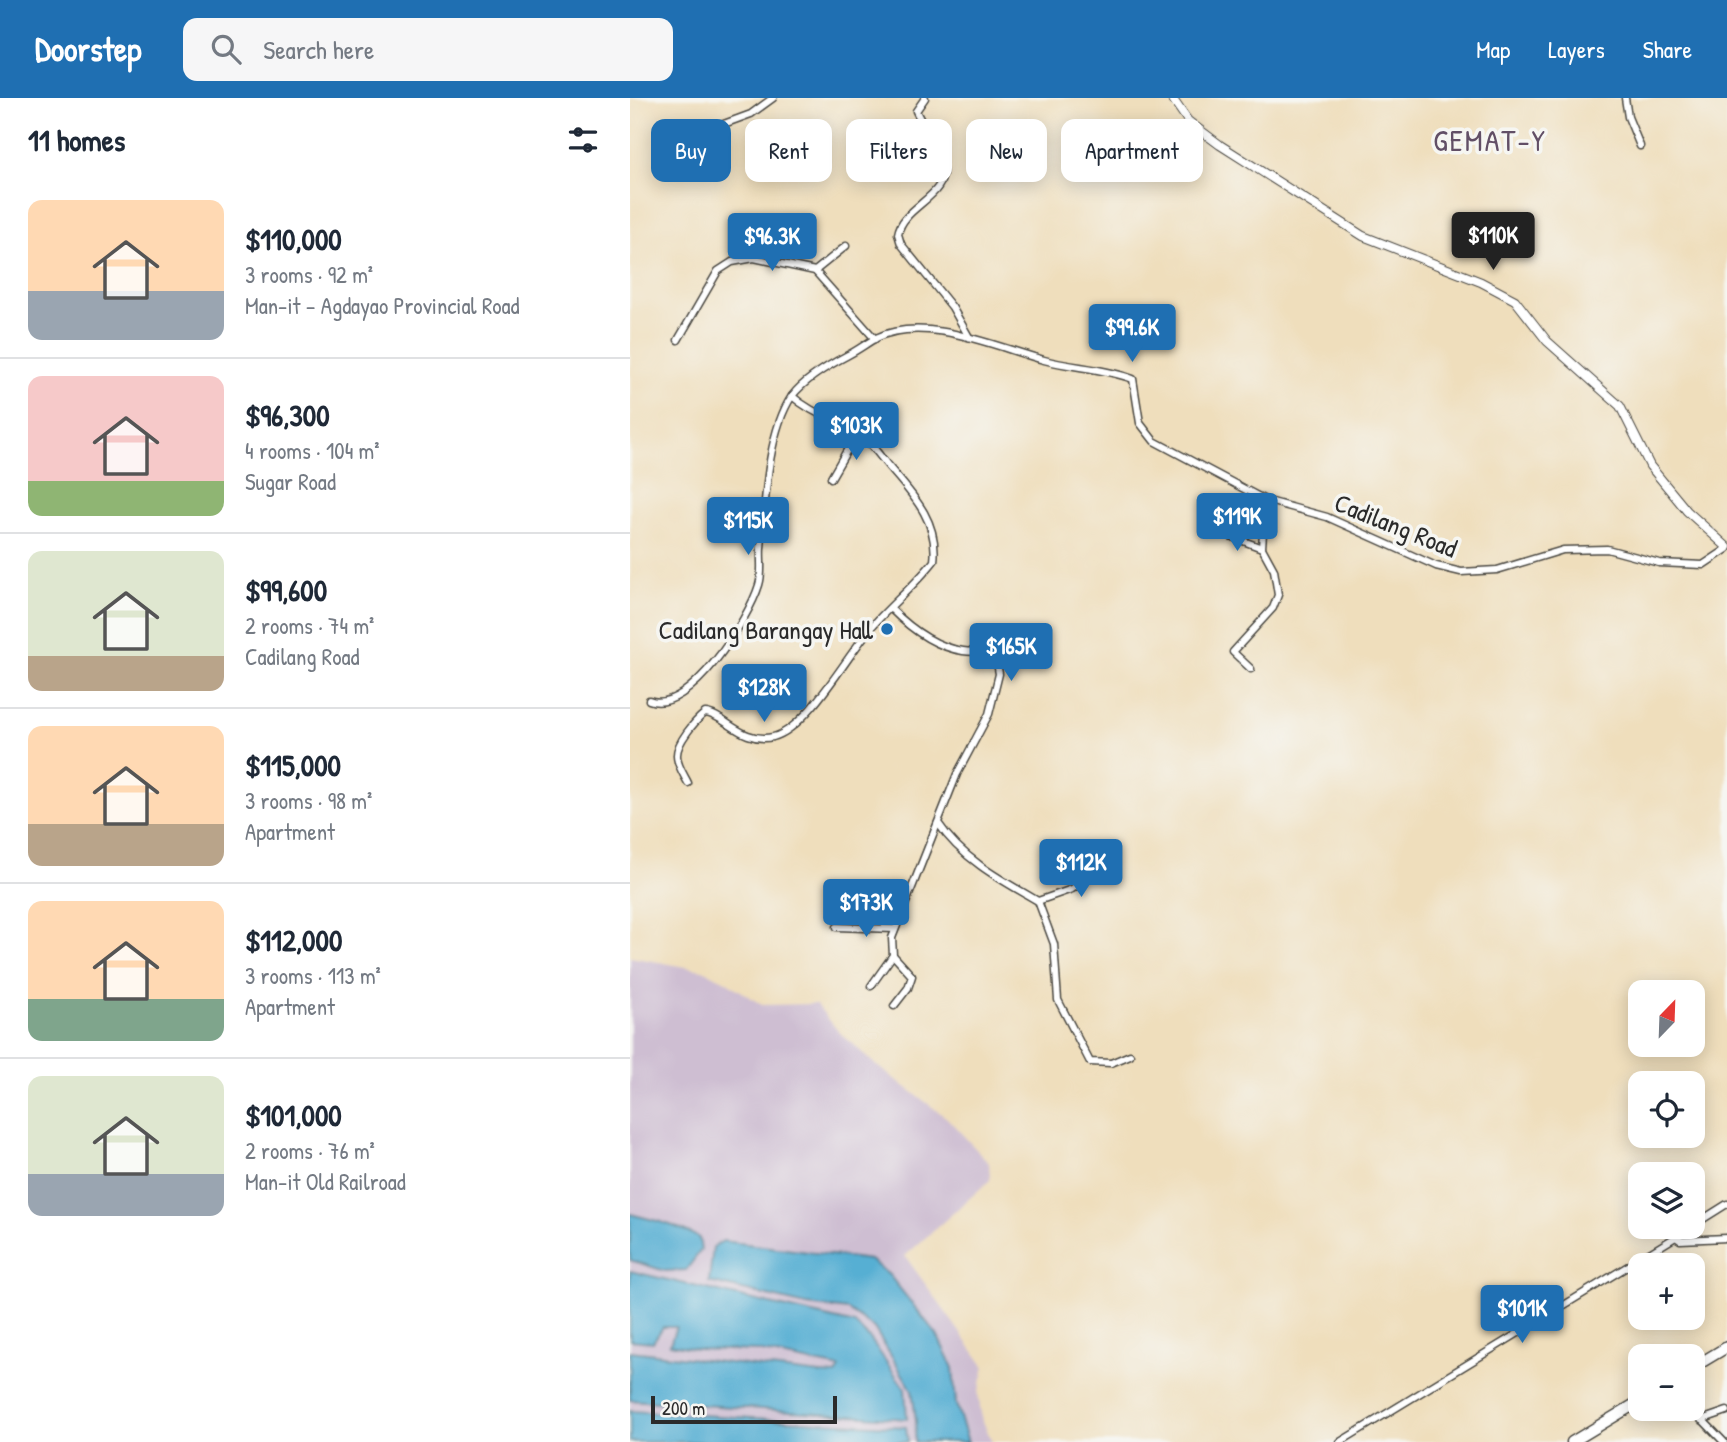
<!DOCTYPE html>
<html lang="en">
<head>
<meta charset="utf-8">
<style>
  :root { --surface:#fff; --page:#f6f6f7; --text:#1f2937; --muted:#747a83; --line:#e0e1e3; --accent:#1f6fb2 }
  body { margin:0; font-family:"Patrick Hand",sans-serif; background:var(--page); color:var(--text); height:100vh; display:flex; flex-direction:column; font-size:26px; white-space:nowrap }
  * { box-sizing:border-box; margin:0 }
  p { font-size:23px; color:var(--muted) }
  .icon { flex:none; width:38px; height:38px; fill:none; stroke:currentColor; stroke-width:2; stroke-linecap:round; stroke-linejoin:round }
  .map { position:relative; flex:1; overflow:hidden }
  .drawer { display:flex; flex-direction:column; background:var(--surface); width:630px }
  .drawer>* { flex:none }
  .banner { position:absolute; left:21px; top:21px; width:665px; height:63px; display:flex; gap:14px }
  .needle { width:46px; rotate:23deg }
  .tools { position:absolute; left:998px; top:882px; display:grid; gap:14px }
  .tools a { display:grid; place-items:center; width:77px; height:77px; border-radius:14px; background:var(--surface); box-shadow:0 4px 18px #0003; font-size:35px }
  .scale { position:absolute; left:21px; bottom:18px; width:186px; box-sizing:border-box; padding-left:7px; border:4px solid #2b2b2b; border-top:0; font-size:19px; line-height:24px; white-space:nowrap; color:#2b2b2b; -webkit-text-stroke:5px #f6f6f2; paint-order:stroke }
  .price { position:absolute; translate:-50% -60px; padding:0 16px; border-radius:7px; background:var(--accent); color:#fff; font-size:23px; line-height:46px; filter:drop-shadow(0 2px 4px #0008) }
  .price::after { content:''; position:absolute; left:50%; top:42px; width:21px; height:16px; margin-left:-10px; background:inherit; clip-path:polygon(0 0,100% 0,50% 100%) }
  .price.selected { background:#222; color:#fff }
  ul { padding:0; list-style:none }
  li { display:flex; align-items:center; gap:21px; height:175px; padding:0 28px }
  li+li { border-top:2px solid var(--line) }
  li span { display:grid; place-items:center; flex:none; width:196px; height:140px; border-radius:14px; color:#555 }
  li>.icon { margin-inline-start:auto }
  span .icon { width:84px; height:84px; fill:#fffc; stroke-width:1 }
  li b { font-size:30px }
  h2 { display:flex; justify-content:space-between; align-items:center; height:84px; padding:0 28px; font-size:30px }
  .chip { padding:0 24px; border-radius:14px; background:var(--surface); box-shadow:0 4px 18px #0003; font-size:24px; line-height:63px }
  .chip.selected { background:var(--accent); color:#fff }
  header { display:flex; align-items:center; gap:42px; box-sizing:border-box; height:98px; padding:0 35px; background:var(--accent); color:#fff }
  header strong { font-size:33px }
  nav { display:flex; gap:38px; margin-inline-start:auto; font-size:24px }
  .search { width:490px; height:63px; background:var(--page); display:flex; align-items:center; gap:18px; box-sizing:border-box; padding:0 24px; border-radius:14px; color:var(--muted); font-size:26px }
  main { display:flex; flex:1; min-height:0 }
  .map>svg:first-child { display:block }
</style>
</head>
<body>
<header>
<strong>Doorstep</strong>
<div class="search"><svg class="icon" aria-label="search" viewBox="0 0 24 24"><circle cx="10" cy="10" r="6"/><path d="M15 15l6 6"/></svg>Search here</div>
<nav><a>Map</a><a>Layers</a><a>Share</a></nav>
</header>
<main>
<section class="drawer">
<h2>11 homes<svg class="icon" aria-label="filters" viewBox="0 0 24 24"><path d="M4 7h16M4 17h16"/><circle cx="9" cy="7" r="2"/><circle cx="15" cy="17" r="2"/></svg></h2>
<ul>
<li><span style="background:linear-gradient(#ffd9b3 65%,#9aa5b1 0)"><svg class="icon" aria-label="home" viewBox="0 0 24 24"><path d="M3 11l9-7 9 7M6 9v11h12V9"/></svg></span><div><b>$110,000</b><p>3 rooms · 92 m²</p><p>Man-it – Agdayao Provincial Road</p></div></li>
<li><span style="background:linear-gradient(#f6c9c9 75%,#8fb573 0)"><svg class="icon" aria-label="home" viewBox="0 0 24 24"><path d="M3 11l9-7 9 7M6 9v11h12V9"/></svg></span><div><b>$96,300</b><p>4 rooms · 104 m²</p><p>Sugar Road</p></div></li>
<li><span style="background:linear-gradient(#dfe7d0 75%,#b9a48a 0)"><svg class="icon" aria-label="home" viewBox="0 0 24 24"><path d="M3 11l9-7 9 7M6 9v11h12V9"/></svg></span><div><b>$99,600</b><p>2 rooms · 74 m²</p><p>Cadilang Road</p></div></li>
<li><span style="background:linear-gradient(#ffd9b3 70%,#b9a48a 0)"><svg class="icon" aria-label="home" viewBox="0 0 24 24"><path d="M3 11l9-7 9 7M6 9v11h12V9"/></svg></span><div><b>$115,000</b><p>3 rooms · 98 m²</p><p>Apartment</p></div></li>
<li><span style="background:linear-gradient(#ffd9b3 70%,#7fa58c 0)"><svg class="icon" aria-label="home" viewBox="0 0 24 24"><path d="M3 11l9-7 9 7M6 9v11h12V9"/></svg></span><div><b>$112,000</b><p>3 rooms · 113 m²</p><p>Apartment</p></div></li>
<li><span style="background:linear-gradient(#dfe7d0 70%,#9aa5b1 0)"><svg class="icon" aria-label="home" viewBox="0 0 24 24"><path d="M3 11l9-7 9 7M6 9v11h12V9"/></svg></span><div><b>$101,000</b><p>2 rooms · 76 m²</p><p>Man-it Old Railroad</p></div></li>
</ul>
</section>
<div class="map">
<svg width="1097" height="1344" viewBox="0 0 1097 1344">
  <rect width="100%" height="100%" fill="#f6f6f2"/>
  <filter id="ink" filterUnits="userSpaceOnUse"><feTurbulence type="fractalNoise" baseFrequency=".0143" numOctaves="2"/><feDisplacementMap in="SourceGraphic" scale="14" xChannelSelector="R" yChannelSelector="G"/><feConvolveMatrix kernelMatrix="1 2 1 2 8 2 1 2 1" color-interpolation-filters="sRGB"/></filter>
  <filter id="wash" filterUnits="userSpaceOnUse"><feTurbulence type="fractalNoise" baseFrequency=".00686" numOctaves="4" result="noise"/><feDisplacementMap in="SourceGraphic" scale="28" xChannelSelector="R" yChannelSelector="G"/><feGaussianBlur stdDeviation="1.57" result="paint"/><feColorMatrix in="noise" values="0 0 0 0 0 0 0 0 0 0 0 0 0 0 0 0 0 1.4 0 .05"/><feComposite in="paint" operator="in"/></filter>
  <g filter="url(#wash)">
    <rect width="100%" height="100%" fill="#efdebc"/>
    <polygon fill="#cebed2" points="0,859 73,872 94,882 132,907 186,906 209,934 246,967 317,1020 359,1065 360,1082 275,1158 355,1269 348,1296 352,1321 362,1344 0,1344"/>
    <g fill="#56afd3" stroke="#406d7f" stroke-width="2">
      <path d="M0,1116C24,1122 47,1127 69,1140L71,1152L56,1172L35,1173L0,1162Z"/>
      <polygon points="93,1143 240,1162 259,1177 307,1237 323,1270 326,1306 338,1344 285,1344 286,1323 282,1292 244,1230 218,1212 176,1207 79,1184 83,1149"/>
      <polygon points="0,1173 225,1226 241,1242 275,1291 277,1321 0,1302 0,1253 190,1276 206,1277 210,1270 127,1253 67,1251 40,1246 46,1229 33,1229 23,1244 0,1242"/>
      <polygon points="0,1313 276,1329 278,1344 0,1344"/>
    </g>
  </g>
  <g filter="url(#ink)">
    <g fill="none" stroke-linecap="round" stroke-linejoin="round">
      <defs>
        <g id="minor">
          <path d="M295,0L286,13C294,30 308,49 312,67C320,99 273,107 268,136L271,146L322,209L339,239"/>
          <polyline points="995,0 998,19 1010,48"/>
          <polyline points="91,27 121,16 143,0"/>
          <polyline points="185,173 216,148"/>
          <polyline points="48,242 88,173 102,164 124,160 185,173 245,241"/>
          <polyline points="201,380 227,335"/>
          <polyline points="592,435 632,450"/>
          <path d="M261,511C280,530 305,549 333,553C346,555 354,551 366,558L369,576L359,616L327,676L262,840L263,857L282,878L278,890L264,908"/>
          <polyline points="621,571 603,554 643,510 648,497 644,472 632,450 635,402"/>
          <path d="M19,602C59,618 119,520 129,487C133,474 130,462 131,450C135,406 137,335 162,298"/>
          <path d="M58,685C54,677 47,667 47,658C46,645 65,623 75,615C94,616 112,646 143,639C179,630 220,552 245,525C264,504 286,486 304,463C309,423 282,396 258,368C249,357 241,344 228,336C207,322 182,316 162,298C175,281 199,267 218,257C228,252 237,245 246,240C295,216 366,249 414,262C444,270 474,270 503,281L510,325L524,343L635,402L697,419L806,468L831,474L867,472L933,452L977,451L1029,465L1073,467L1097,451"/>
          <path d="M308,725C332,761 371,782 408,803L424,846L428,902L460,964L481,965L500,957"/>
          <polyline points="408,803 442,791 479,765"/>
          <polyline points="207,829 265,831"/>
          <polyline points="241,888 263,857"/>
          <polyline points="1062,1128 1097,1106"/>
          <polyline points="1046,1139 1050,1142 1097,1140"/>
          <polyline points="1062,1311 1094,1344"/>
          <polyline points="1071,1322 1097,1313"/>
          <polyline points="710,1344 1062,1129"/>
        </g>
        <polyline id="tertiary" points="542,0 558,23 590,47 733,138 851,184 885,202 917,243 990,308 1020,368 1057,413 1097,449"/>
        <g id="trunk">
          <polyline points="1062,1270 1097,1249"/>
          <polyline points="942,1344 1010,1303"/>
        </g>
      </defs>
      <use href="#minor" stroke="#484641" stroke-width="9"/>
      <use href="#tertiary" stroke="#484641" stroke-width="10"/>
      <use href="#trunk" stroke="#484641" stroke-width="13"/>
      <use href="#minor" stroke="#fff" stroke-width="6"/>
      <use href="#tertiary" stroke="#fff" stroke-width="8"/>
      <use href="#trunk" stroke="#fff" stroke-width="10"/>
    </g>
  </g>
  <circle fill="#1f6fb2" stroke="#f6f6f2" stroke-width="2.5" cx="257" cy="531" r="7"/>
  <g text-anchor="middle" dominant-baseline="central" stroke-width="7" stroke-linejoin="round" paint-order="stroke">
    <g font-size="26" fill="#2b2b2b" stroke="#f6f6f2">
      <text transform="translate(766 427) rotate(22)">Cadilang Road</text>
    </g>
    <g font-size="26" fill="#2b2b2b" stroke="#f6f6f2" text-anchor="end">
      <text x="243" y="531">Cadilang Barangay Hall</text>
    </g>
    <g font-size="30" letter-spacing="2" fill="#624f66" stroke="#f6f6f2">
      <text x="860" y="42">GEMAT-Y</text>
    </g>
  </g>
</svg>
<div class="tools">
<a><svg class="needle" viewBox="-14 -14 28 28"><path d="M0-13l5 13h-10z" fill="#e53935"/><path d="M0 13l5-13h-10z" fill="#747a83"/></svg></a>
<a><svg class="icon" aria-label="locate" viewBox="0 0 24 24"><circle cx="12" cy="12" r="6"/><path d="M12 2v4M12 18v4M2 12h4M18 12h4"/></svg></a>
<a><svg class="icon" aria-label="layers" viewBox="0 0 24 24"><path d="M12 4l9 5-9 5-9-5zM3 14l9 5 9-5"/></svg></a>
<a>+</a>
<a>−</a>
</div>
<div class="scale">200 m</div>
<b class="price selected" style="left:863px;top:174px">$110K</b>
<b class="price" style="left:142px;top:175px">$96.3K</b>
<b class="price" style="left:502px;top:266px">$99.6K</b>
<b class="price" style="left:226px;top:364px">$103K</b>
<b class="price" style="left:607px;top:455px">$119K</b>
<b class="price" style="left:118px;top:459px">$115K</b>
<b class="price" style="left:381px;top:585px">$165K</b>
<b class="price" style="left:134px;top:626px">$128K</b>
<b class="price" style="left:451px;top:801px">$112K</b>
<b class="price" style="left:236px;top:841px">$173K</b>
<b class="price" style="left:892px;top:1247px">$101K</b>
<div class="banner">
<a class="chip selected">Buy</a>
<a class="chip">Rent</a>
<a class="chip">Filters</a>
<a class="chip">New</a>
<a class="chip">Apartment</a>
</div>
</div>
</main>
</body>
</html>
